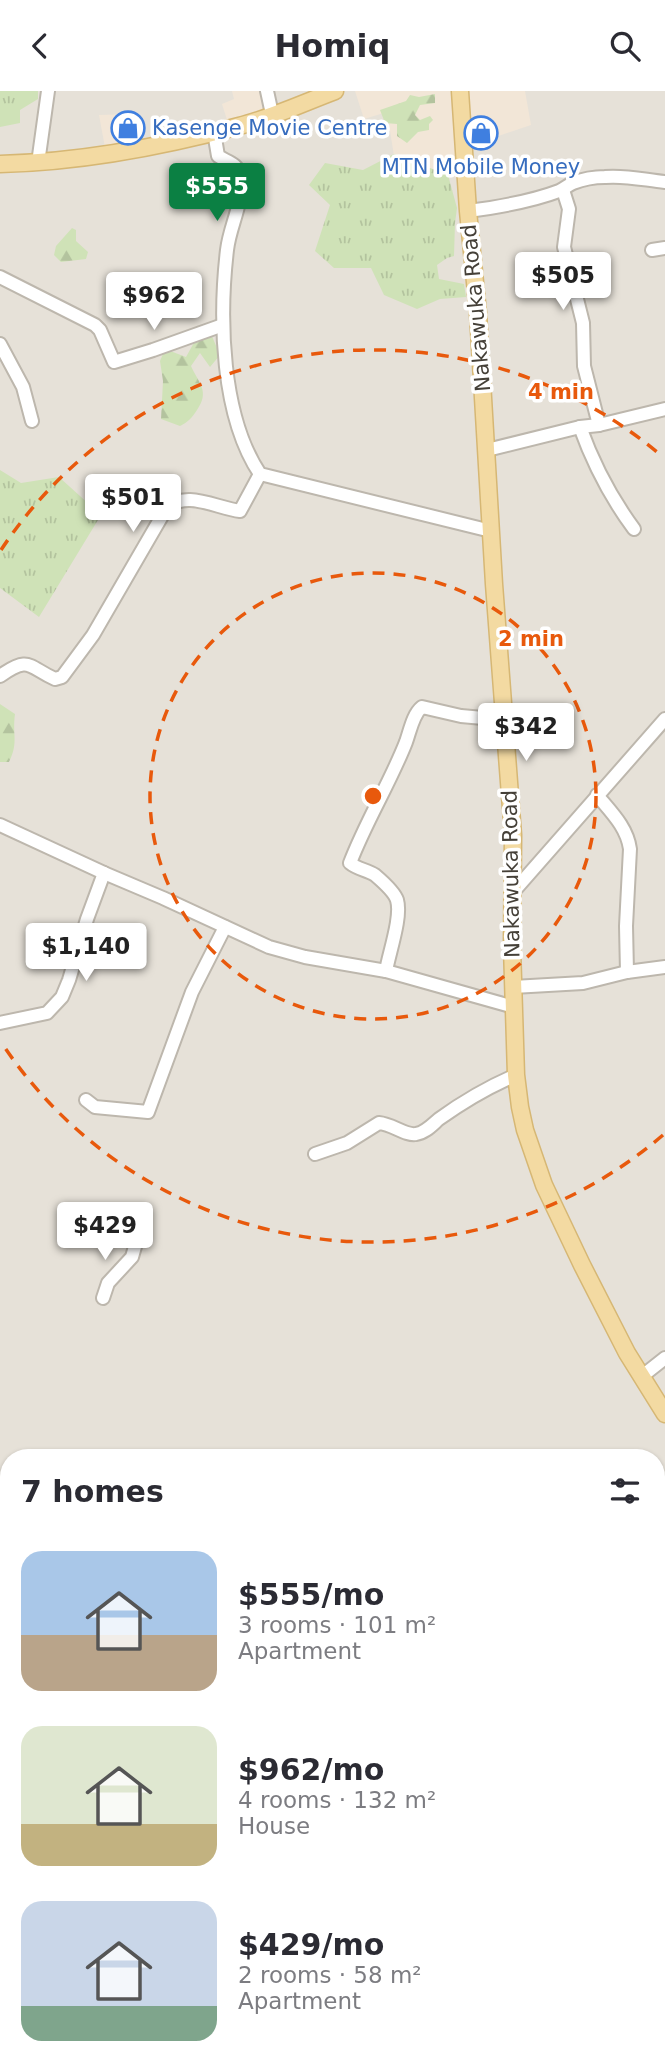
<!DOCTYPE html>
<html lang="en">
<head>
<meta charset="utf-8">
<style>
  :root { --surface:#fff; --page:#f2f2f3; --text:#2b2b33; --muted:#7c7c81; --accent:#0b8043 }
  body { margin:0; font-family:"DejaVu Sans",sans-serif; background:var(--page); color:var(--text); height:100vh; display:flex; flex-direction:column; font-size:26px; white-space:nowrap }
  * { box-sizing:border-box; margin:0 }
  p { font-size:23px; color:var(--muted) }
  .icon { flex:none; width:38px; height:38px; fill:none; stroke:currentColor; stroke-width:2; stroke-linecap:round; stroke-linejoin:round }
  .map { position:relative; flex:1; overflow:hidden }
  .drawer { position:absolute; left:0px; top:1358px; width:665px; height:623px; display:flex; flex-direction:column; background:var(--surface); border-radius:28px 28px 0 0; box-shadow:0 2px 5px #0004 }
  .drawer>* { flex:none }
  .price { position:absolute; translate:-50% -60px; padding:0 16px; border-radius:7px; background:#fff; color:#222; font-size:23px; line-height:46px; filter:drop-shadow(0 2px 4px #0008) }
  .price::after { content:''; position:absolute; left:50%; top:42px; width:21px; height:16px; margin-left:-10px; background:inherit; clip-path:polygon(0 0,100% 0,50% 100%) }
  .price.on { background:var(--accent); color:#fff }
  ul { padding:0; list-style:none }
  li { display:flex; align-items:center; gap:21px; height:175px; padding:0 21px }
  li span { display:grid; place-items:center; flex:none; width:196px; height:140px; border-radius:21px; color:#555 }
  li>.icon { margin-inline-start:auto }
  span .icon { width:84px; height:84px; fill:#fffc; stroke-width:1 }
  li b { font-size:30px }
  h2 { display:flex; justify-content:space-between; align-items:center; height:84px; padding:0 21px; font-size:30px }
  header { display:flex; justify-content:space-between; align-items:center; height:91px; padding:0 21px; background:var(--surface); font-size:32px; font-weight:800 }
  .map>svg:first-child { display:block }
</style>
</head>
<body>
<header><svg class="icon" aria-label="back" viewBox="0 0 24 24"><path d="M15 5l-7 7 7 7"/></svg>Homiq<svg class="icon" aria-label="search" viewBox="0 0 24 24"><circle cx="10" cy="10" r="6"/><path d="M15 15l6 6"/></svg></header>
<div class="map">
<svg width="665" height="1981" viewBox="0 0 665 1981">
  <defs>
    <pattern id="grass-tufts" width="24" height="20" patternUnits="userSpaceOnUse" patternTransform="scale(1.75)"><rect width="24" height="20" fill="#cfe2b7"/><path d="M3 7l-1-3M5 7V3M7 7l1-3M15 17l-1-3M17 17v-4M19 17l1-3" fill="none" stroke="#b3c39e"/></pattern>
    <pattern id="forest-firs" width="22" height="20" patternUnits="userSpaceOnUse" patternTransform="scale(1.75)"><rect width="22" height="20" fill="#cfe2b7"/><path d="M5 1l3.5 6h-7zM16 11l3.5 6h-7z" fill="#b3c39e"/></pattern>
  </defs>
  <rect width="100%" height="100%" fill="#f2efe9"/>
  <path fill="#e6e1d8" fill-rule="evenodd" d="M0,0H665V1981H0ZM9,1367H656V1972H9Z"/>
  <g fill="#f2e6d7">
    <polygon points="232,0 266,0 271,18 228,32 222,13 234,8"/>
    <polygon points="355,0 454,0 457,87 394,65 387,21 364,28"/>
    <polygon points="465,0 525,0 531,34 469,55"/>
    <polygon points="133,23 142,52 106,62 99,24"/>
  </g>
  <g fill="url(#grass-tufts)">
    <polygon points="0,0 38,0 38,8 20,19 20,32 0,36"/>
    <polygon points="394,63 448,84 457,117 455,132 454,165 447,167 437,174 439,188 464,193 466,206 440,208 417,218 384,204 371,177 334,177 315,160 330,114 309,94 325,72 363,79"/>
    <polygon points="0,379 21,392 59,386 101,424 39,526 0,497"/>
  </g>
  <g fill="url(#forest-firs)">
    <polygon points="435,3 435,12 420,14 415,24 420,29 430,25 433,29 429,33 429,39 418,41 407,52 397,45 397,33 385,32 380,19 406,10 410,4 419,6"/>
    <polygon points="72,137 76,139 76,150 88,161 86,168 61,171 54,164 56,155"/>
    <path d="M211,243L220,264L210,276L200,262L191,275C199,293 210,300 197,319C192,327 188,331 180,335L161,328L163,290L160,270L165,258L186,266L196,248Z"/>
    <path d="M0,613L15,623C12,644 19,651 9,671H0Z"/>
  </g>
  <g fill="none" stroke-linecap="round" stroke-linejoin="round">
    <defs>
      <g id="minor">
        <polyline points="267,0 272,23"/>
        <path d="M214,41L218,65C227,71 238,72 240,85C244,113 230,133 227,159C219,227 221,325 260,383L491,440"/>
        <polyline points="38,72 48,0"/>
        <polyline points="563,99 569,118 564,156 583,232 584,275 599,334"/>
        <path d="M468,120C499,116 530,111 559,100C564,98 568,94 573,92C583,88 594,86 605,86C625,84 645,89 665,91"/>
        <polyline points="652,159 665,157"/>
        <polyline points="0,186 95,234 100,239 114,271 153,259 223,234"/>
        <polyline points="0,253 23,296 32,330"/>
        <path d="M580,336C593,372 611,407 634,438"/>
        <polyline points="487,359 580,336 599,334 665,318"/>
        <path d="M0,585C30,564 28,576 55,588L62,586L93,544L166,418C185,398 216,417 240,420L260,383"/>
        <path d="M597,704C611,721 627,736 630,758L626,835L627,881"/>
        <polyline points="0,734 104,782 163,807 269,856 305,866 386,880 514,916"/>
        <polyline points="514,800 665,628"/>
        <path d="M386,880C389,862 402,826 397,809C394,800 382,790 375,784C367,779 357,778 350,772C366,730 390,692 406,651C410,640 413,623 422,616L461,625L505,629"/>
        <polyline points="513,896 583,892 627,881 665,876"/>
        <polyline points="0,932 47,922 62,906 69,889 87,828 104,782"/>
        <polyline points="86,1009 95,1016 148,1021 192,901 225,836"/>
        <path d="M315,1063L347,1052L379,1032C392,1033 406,1045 416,1043C425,1042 432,1034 439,1028C464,1010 488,996 516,984"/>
        <polyline points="103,1207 108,1192 132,1166 138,1145"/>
        <polyline points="641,1286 665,1267"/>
        <polyline points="0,1398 9,1394"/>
        <polyline points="656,1669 665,1668"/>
        <polyline points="0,1790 9,1781"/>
        <polyline points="0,1825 9,1852"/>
        <polyline points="656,1917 665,1919"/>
        <polyline points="47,1972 50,1981"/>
        <polyline points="201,1972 204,1981"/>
        <polyline points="389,1981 391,1972"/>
        <polyline points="524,1981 527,1972"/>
        <polyline points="619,1981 621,1972"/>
      </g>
      <g id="major">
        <polyline points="460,0 468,120 478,222 494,493 513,744 512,856 516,984 520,1016 525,1039 544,1094 582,1174 627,1262 665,1323"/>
        <path d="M0,73C81,71 161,56 239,35C271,27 303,12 335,0"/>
      </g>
    </defs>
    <use href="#minor" stroke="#bdb7ad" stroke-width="16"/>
    <use href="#major" stroke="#d6b774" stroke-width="19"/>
    <use href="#minor" stroke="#fff" stroke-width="12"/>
    <use href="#major" stroke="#f3daa2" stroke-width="16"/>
  </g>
  <g fill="none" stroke="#e8590c" stroke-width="3.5" stroke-dasharray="12 9">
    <circle cx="373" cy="705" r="223"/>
    <path d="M663 1044A446 446 0 0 1 1 951M1 459A446 446 0 0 1 663 366"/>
  </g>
  <defs>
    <symbol id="shop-ring" viewBox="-11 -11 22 22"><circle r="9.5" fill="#fff" stroke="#3f7fe0" stroke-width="1.5"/><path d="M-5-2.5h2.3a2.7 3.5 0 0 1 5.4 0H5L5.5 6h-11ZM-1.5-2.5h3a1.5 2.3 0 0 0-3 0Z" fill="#3f7fe0"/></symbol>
  </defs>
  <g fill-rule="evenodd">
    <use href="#shop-ring" x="109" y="18" width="38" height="38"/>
    <use href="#shop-ring" x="462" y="23" width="38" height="38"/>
  </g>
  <g text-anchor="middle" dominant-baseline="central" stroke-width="7" stroke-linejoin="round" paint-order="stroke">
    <g font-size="21" fill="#366cbe" stroke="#fff" text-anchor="start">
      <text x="152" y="37">Kasenge Movie Centre</text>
      <text x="481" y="76" text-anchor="middle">MTN Mobile Money</text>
    </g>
    <g font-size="21" fill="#454038" stroke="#fff">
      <text transform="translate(476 217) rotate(-95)">Nakawuka Road</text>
      <text transform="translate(511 783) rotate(-91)">Nakawuka Road</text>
    </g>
  </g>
  <circle cx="373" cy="705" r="10" fill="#e8590c" stroke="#fff" stroke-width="3.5"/>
  <g font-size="21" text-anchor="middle" font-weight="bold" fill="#e8590c" stroke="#fff" stroke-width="7" stroke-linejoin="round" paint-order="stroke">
    <text x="561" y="308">4 min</text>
    <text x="531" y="555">2 min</text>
  </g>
</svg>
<b class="price on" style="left:217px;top:132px">$555</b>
<b class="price" style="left:563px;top:221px">$505</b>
<b class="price" style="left:154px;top:241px">$962</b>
<b class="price" style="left:133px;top:443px">$501</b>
<b class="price" style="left:526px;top:672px">$342</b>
<b class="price" style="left:86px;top:892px">$1,140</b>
<b class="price" style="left:105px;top:1171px">$429</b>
<section class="drawer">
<h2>7 homes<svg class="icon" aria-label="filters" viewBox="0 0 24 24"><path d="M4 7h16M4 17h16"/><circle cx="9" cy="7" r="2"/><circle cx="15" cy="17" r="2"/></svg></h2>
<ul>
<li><span style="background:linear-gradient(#a9c7e8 60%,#b9a48a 0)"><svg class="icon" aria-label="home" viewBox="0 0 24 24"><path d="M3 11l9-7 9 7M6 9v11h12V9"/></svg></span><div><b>$555/mo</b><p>3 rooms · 101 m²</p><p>Apartment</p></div></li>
<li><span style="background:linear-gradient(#dfe7d0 70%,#c2b280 0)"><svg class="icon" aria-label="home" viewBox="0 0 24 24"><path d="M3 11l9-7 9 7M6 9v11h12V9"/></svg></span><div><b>$962/mo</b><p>4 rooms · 132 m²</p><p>House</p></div></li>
<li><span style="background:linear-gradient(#c9d6e8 75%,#7fa58c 0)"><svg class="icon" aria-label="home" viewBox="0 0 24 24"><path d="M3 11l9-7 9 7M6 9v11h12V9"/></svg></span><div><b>$429/mo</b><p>2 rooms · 58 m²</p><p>Apartment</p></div></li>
</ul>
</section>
</div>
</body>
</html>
